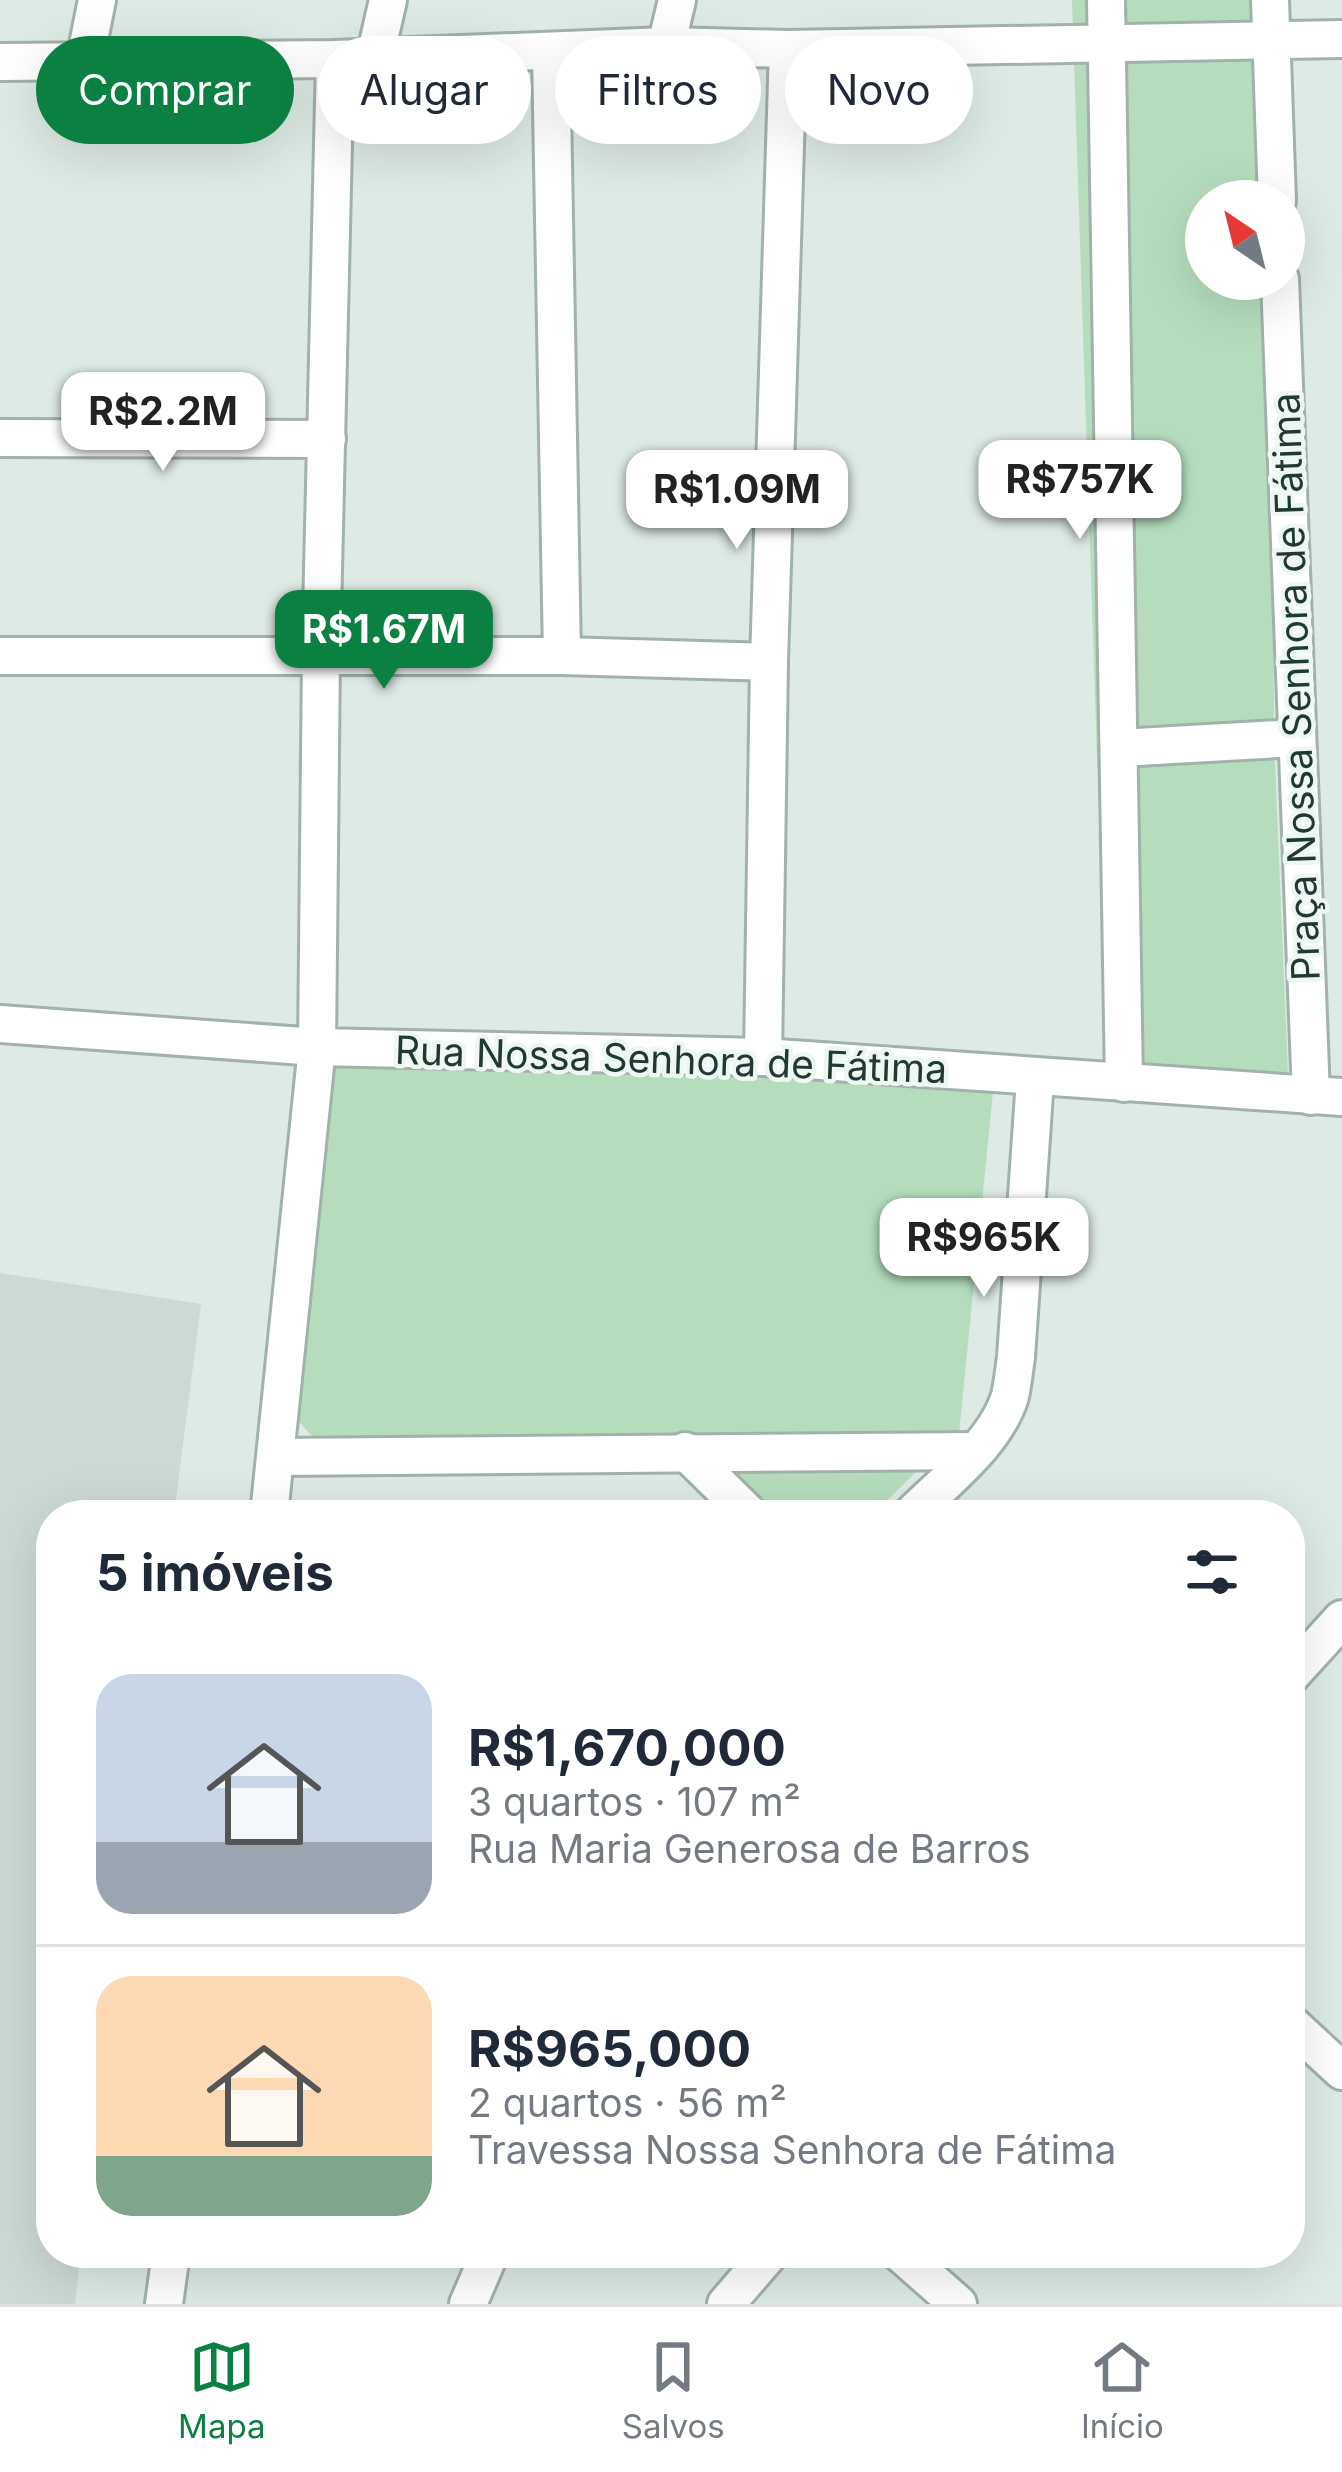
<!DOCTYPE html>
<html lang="pt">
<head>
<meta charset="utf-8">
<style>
  :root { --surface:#fff; --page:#f2f2f3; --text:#1f2937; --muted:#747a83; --line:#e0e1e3; --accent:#0b8043 }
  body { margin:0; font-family:Inter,sans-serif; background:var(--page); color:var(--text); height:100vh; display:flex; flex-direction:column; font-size:45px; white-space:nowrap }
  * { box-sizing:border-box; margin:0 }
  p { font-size:39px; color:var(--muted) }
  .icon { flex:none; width:66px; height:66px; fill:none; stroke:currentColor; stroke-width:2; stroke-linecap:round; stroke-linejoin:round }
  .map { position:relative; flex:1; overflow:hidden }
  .sheet { position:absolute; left:36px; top:1500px; width:1269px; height:768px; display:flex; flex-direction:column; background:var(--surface); border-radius:48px; box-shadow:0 12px 48px #0002 }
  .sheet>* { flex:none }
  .banner { position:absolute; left:36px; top:36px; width:1272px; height:108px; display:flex; gap:24px }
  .needle { width:78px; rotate:325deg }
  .tools { position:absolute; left:1185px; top:180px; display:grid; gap:24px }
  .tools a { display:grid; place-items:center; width:120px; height:120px; border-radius:50%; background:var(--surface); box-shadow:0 12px 48px #0002; font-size:60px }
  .price { position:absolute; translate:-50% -102px; padding:0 27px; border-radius:24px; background:#fff; color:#222; font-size:39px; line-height:78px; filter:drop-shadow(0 3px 6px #0008) }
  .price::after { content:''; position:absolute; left:50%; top:72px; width:36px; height:27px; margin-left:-18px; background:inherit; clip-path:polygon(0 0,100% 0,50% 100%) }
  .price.current { background:var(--accent); color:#fff }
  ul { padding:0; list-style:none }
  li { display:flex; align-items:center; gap:36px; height:300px; padding:0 60px }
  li+li { border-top:3px solid var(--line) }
  li span { display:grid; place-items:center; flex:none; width:336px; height:240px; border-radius:36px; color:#555 }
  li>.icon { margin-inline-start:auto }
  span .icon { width:144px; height:144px; fill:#fffc; stroke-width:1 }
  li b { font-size:51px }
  h2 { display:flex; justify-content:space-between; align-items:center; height:144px; padding:0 60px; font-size:51px }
  .chip { padding:0 42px; border-radius:54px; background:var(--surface); box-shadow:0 12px 48px #0002; font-size:42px; line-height:108px }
  .chip.current { background:var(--accent); color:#fff }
  .dock { display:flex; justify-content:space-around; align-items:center; height:168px; border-top:3px solid var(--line); background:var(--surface); font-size:33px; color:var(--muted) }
  .dock a { display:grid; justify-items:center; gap:6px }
  .dock .current { color:var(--accent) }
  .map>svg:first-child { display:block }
</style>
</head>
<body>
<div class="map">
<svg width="1342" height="2304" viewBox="0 0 1342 2304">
  <rect width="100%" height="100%" fill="#deeae4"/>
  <polygon fill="#ccdad3" points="0,1273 201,1304 174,1515 51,1515 51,2253 81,2253 75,2304 0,2304"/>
  <g fill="#b5ddbd">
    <polygon points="1072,0 1268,0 1272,201 1206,201 1206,279 1272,279 1274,739 1288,1075 1108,1092"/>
    <polygon points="338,1047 995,1072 958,1444 331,1457 282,1403"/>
    <polygon points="731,1469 916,1472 872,1515 780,1515"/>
  </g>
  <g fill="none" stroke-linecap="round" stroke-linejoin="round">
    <defs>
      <g id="street">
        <polyline points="1106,0 1124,1083"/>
        <polyline points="1270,0 1277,201"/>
        <polyline points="666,46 677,0"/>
        <polyline points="551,53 562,656"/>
        <polyline points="375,57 388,0"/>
        <polyline points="85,60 97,0"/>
        <polyline points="0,62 335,59 666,46 788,49 1342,39"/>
        <polyline points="1280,279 1311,1096"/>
        <polyline points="0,438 327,439"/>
        <polyline points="0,656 562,656 769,662"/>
        <polyline points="1120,748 1296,738"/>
        <polyline points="0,1024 317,1047 763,1057 1342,1097"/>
        <polyline points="763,1057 769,662 788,49"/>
        <polyline points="685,1451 750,1515"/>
        <polyline points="276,1457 975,1451"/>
        <polyline points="269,1515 317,1047 321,656 335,59"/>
        <path d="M911,1515C945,1481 996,1443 1010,1396C1013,1383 1014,1370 1016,1357L1035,1079"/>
        <polyline points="1290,1676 1342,1619"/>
        <polyline points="1290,2023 1342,2071"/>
        <polyline points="900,2253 958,2304"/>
        <polyline points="164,2304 171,2253"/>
        <polyline points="468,2304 490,2253"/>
        <polyline points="726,2304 770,2253"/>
      </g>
    </defs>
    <use href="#street" stroke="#a1b2ab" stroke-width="42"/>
    <use href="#street" stroke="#fff" stroke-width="36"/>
  </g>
  <g text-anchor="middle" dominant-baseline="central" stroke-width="9" stroke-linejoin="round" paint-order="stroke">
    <g font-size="39" fill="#1f3a31" stroke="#eef7f2">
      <text transform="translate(1295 687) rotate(-92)">Praça Nossa Senhora de Fátima</text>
      <text transform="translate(671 1059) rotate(2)">Rua Nossa Senhora de Fátima</text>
    </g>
  </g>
</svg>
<div class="tools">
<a><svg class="needle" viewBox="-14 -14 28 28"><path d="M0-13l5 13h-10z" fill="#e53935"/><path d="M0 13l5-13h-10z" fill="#747a83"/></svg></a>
</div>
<b class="price" style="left:163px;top:474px">R$2.2M</b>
<b class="price" style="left:1080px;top:542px">R$757K</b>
<b class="price" style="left:737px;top:552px">R$1.09M</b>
<b class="price current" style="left:384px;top:692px">R$1.67M</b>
<b class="price" style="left:984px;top:1300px">R$965K</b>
<div class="banner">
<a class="chip current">Comprar</a>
<a class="chip">Alugar</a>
<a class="chip">Filtros</a>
<a class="chip">Novo</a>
</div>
<section class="sheet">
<h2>5 imóveis<svg class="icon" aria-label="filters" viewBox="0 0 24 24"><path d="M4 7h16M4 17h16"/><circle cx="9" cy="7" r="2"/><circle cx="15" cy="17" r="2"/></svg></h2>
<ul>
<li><span style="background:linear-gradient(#c9d6e8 70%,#9aa5b1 0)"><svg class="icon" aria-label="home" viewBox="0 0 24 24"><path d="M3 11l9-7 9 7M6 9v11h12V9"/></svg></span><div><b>R$1,670,000</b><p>3 quartos · 107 m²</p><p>Rua Maria Generosa de Barros</p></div></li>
<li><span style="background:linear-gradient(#ffd9b3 75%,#7fa58c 0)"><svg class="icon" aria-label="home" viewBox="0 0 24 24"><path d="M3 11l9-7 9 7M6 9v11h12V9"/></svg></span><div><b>R$965,000</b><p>2 quartos · 56 m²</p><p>Travessa Nossa Senhora de Fátima</p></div></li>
</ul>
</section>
</div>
<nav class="dock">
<a class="current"><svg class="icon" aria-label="map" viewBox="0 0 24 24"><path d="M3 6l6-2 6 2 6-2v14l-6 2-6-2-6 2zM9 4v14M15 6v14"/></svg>Mapa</a>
<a><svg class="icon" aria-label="saved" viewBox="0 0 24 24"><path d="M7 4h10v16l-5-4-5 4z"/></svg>Salvos</a>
<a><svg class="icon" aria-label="home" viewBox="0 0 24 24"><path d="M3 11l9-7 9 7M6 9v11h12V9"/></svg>Início</a>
</nav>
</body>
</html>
